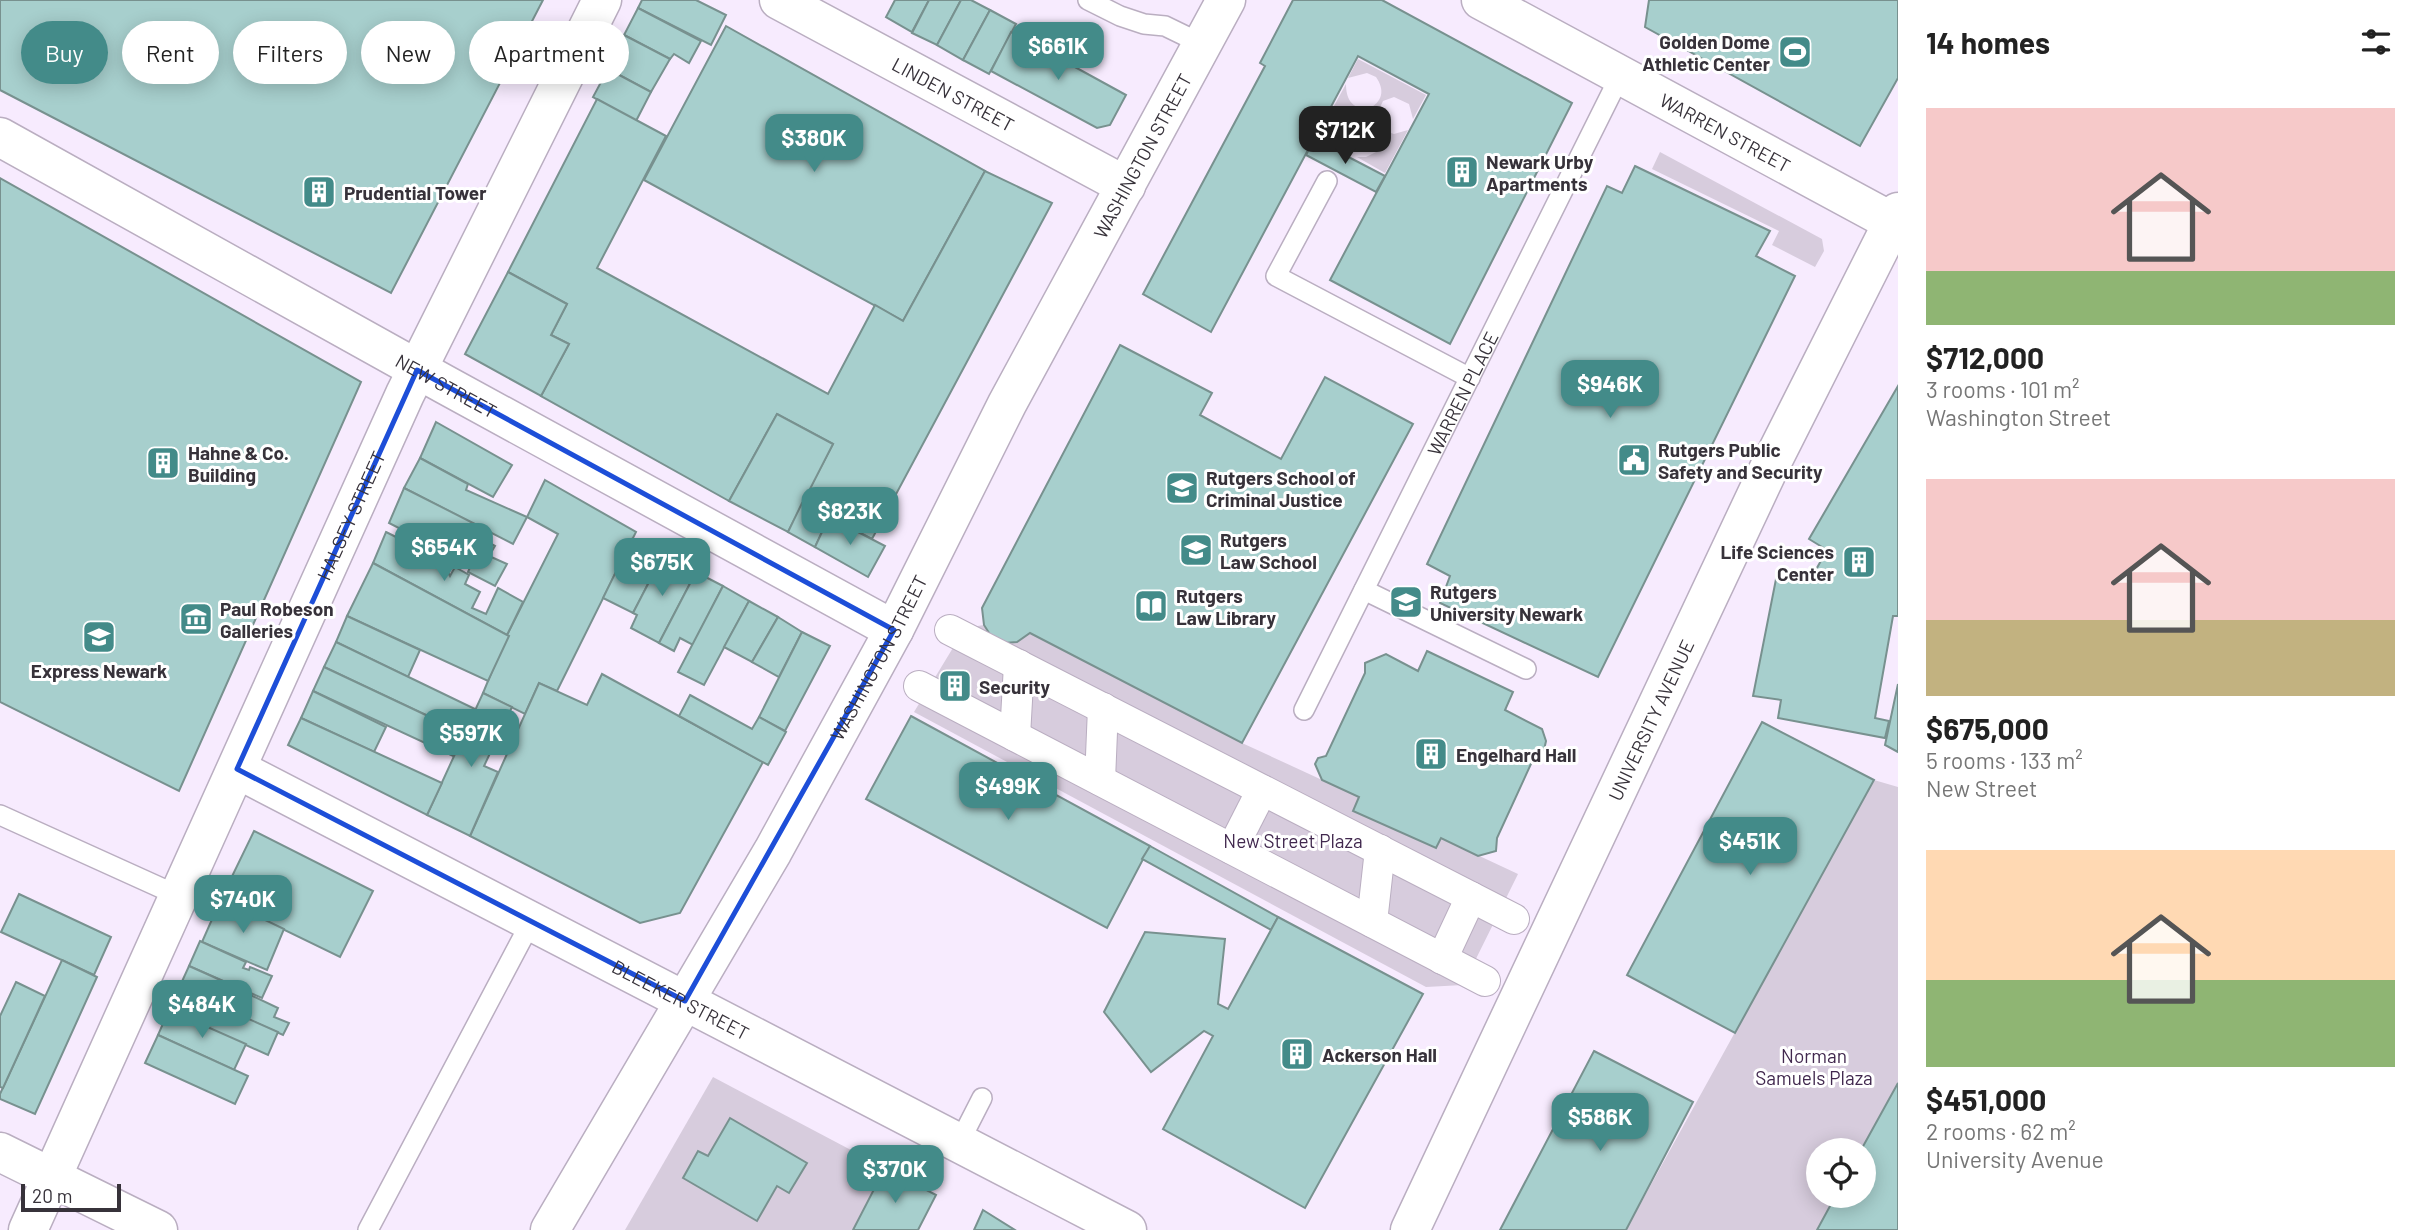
<!DOCTYPE html>
<html lang="en">
<head>
<meta charset="utf-8">
<style>
  :root { --surface:#fff; --page:#f6f6f6; --text:#222; --muted:#767676; --accent:#438b89 }
  body { margin:0; font-family:Barlow,sans-serif; background:var(--page); color:var(--text); height:100vh; display:flex; flex-direction:column; font-size:26px; white-space:nowrap }
  * { box-sizing:border-box; margin:0 }
  p { font-size:23px; color:var(--muted) }
  .icon { flex:none; width:38px; height:38px; fill:none; stroke:currentColor; stroke-width:2; stroke-linecap:round; stroke-linejoin:round }
  .map { position:relative; flex:1; overflow:hidden }
  .panel { display:flex; flex-direction:column; background:var(--surface); width:525px }
  .panel>* { flex:none }
  .hud { position:absolute; left:21px; top:21px; width:665px; height:63px; display:flex; gap:14px }
  .tools { position:absolute; left:1806px; top:1138px; display:grid; gap:14px }
  .tools a { display:grid; place-items:center; width:70px; height:70px; border-radius:50%; background:var(--surface); box-shadow:0 4px 18px #0003; font-size:35px }
  .scale { position:absolute; left:21px; bottom:18px; width:100px; box-sizing:border-box; padding-left:7px; border:4px solid #37323a; border-top:0; font-size:19px; line-height:24px; white-space:nowrap; color:#37323a; -webkit-text-stroke:5px #fff; paint-order:stroke }
  .price { position:absolute; translate:-50% -60px; padding:0 16px; border-radius:14px; background:var(--accent); color:#fff; font-size:23px; line-height:46px; filter:drop-shadow(0 2px 4px #0008) }
  .price::after { content:''; position:absolute; left:50%; top:42px; width:21px; height:16px; margin-left:-10px; background:inherit; clip-path:polygon(0 0,100% 0,50% 100%) }
  .price.on { background:#222; color:#fff }
  ul { padding:0; list-style:none }
  li { display:grid; align-content:center; gap:14px; height:371px; padding:0 28px }
  li span { display:grid; place-items:center; height:217px; border-radius:0px; color:#555 }
  li>.icon { margin-inline-start:auto }
  span .icon { width:126px; height:126px; fill:#fffc; stroke-width:1 }
  li b { font-size:30px }
  h2 { display:flex; justify-content:space-between; align-items:center; height:84px; padding:0 28px; font-size:30px }
  .pill { padding:0 24px; border-radius:32px; background:var(--surface); box-shadow:0 4px 18px #0003; font-size:24px; line-height:63px }
  .pill.on { background:var(--accent); color:#fff }
  main { display:flex; flex:1; min-height:0 }
  .map>svg:first-child { display:block }
</style>
</head>
<body>
<main>
<div class="map">
<svg width="1898" height="1230" viewBox="0 0 1898 1230">
  <rect width="100%" height="100%" fill="#f7ebfe"/>
  <g fill="#d7ccdd" fill-rule="evenodd">
    <path d="M1358,59L1426,95L1413,119L1409,104L1394,97L1383,101L1376,116L1363,111L1349,115L1339,133L1347,153L1317,137L1346,84C1346,98 1351,109 1368,109C1383,102 1385,90 1376,77L1367,73L1348,78Z"/>
    <polygon points="1408,130 1385,173 1357,157 1366,157 1378,151 1385,131 1394,134"/>
    <polygon points="1660,152 1822,239 1824,251 1815,267 1772,245 1779,231 1652,169"/>
    <polygon points="984,625 991,636 1030,633 1242,743 1359,797 1354,811 1435,848 1441,838 1518,874 1463,985 1426,987 914,712 965,628"/>
    <path d="M1874,780L1898,787V1230H1626ZM1818,1150H1864V1195H1818Z"/>
    <polygon points="713,1077 885,1168 853,1230 625,1230"/>
  </g>
  <g fill="#a7cfcd" stroke="#78918f" stroke-width="2">
    <polygon points="0,0 543,0 391,293 0,90"/>
    <polygon points="642,0 696,0 726,15 711,45 638,8"/>
    <polygon points="895,0 929,0 912,32 886,17"/>
    <polygon points="929,0 961,0 937,45 912,33"/>
    <polygon points="961,0 971,0 990,10 963,60 937,45"/>
    <polygon points="1293,0 1382,0 1572,103 1450,344 1330,280 1429,94 1358,56 1211,332 1143,294 1265,66 1260,63"/>
    <polygon points="1649,0 1898,0 1898,78 1860,146 1645,27"/>
    <polygon points="638,8 701,41 689,63 674,54 670,59 624,35"/>
    <polygon points="990,10 1016,24 989,74 963,60"/>
    <polygon points="726,26 985,171 903,321 644,180"/>
    <polygon points="1011,32 1126,95 1110,125 1097,128 991,71"/>
    <polygon points="624,35 670,59 651,92 608,69"/>
    <polygon points="608,69 651,92 636,121 593,97"/>
    <polygon points="597,99 666,136 597,268 828,394 875,305 903,321 985,171 1052,203 872,539 802,503 833,444 777,414 729,501 541,396 569,344 551,335 567,304 508,272"/>
    <polygon points="1314,139 1385,176 1376,192 1306,155"/>
    <polygon points="1635,166 1770,231 1756,256 1795,276 1598,677 1440,603 1450,576 1427,564 1607,186 1622,193"/>
    <polygon points="0,178 361,382 179,791 0,702"/>
    <polygon points="508,272 567,304 551,335 569,344 541,396 465,354"/>
    <polygon points="1120,345 1212,393 1200,415 1281,459 1325,377 1413,424 1242,743 1030,633 1017,642 1004,643 991,636 984,625 982,608"/>
    <polygon points="1898,386 1898,616 1893,616 1875,718 1889,721 1885,738 1778,718 1781,700 1753,696 1777,574 1809,582 1827,550 1809,539"/>
    <polygon points="777,414 833,444 788,532 729,501"/>
    <polygon points="436,422 512,465 493,497 420,458"/>
    <polygon points="420,458 468,484 466,490 527,517 513,544 404,488"/>
    <polygon points="545,480 636,532 557,691 539,683 525,714 483,693 507,635 558,534 527,517"/>
    <polygon points="404,488 475,524 471,533 495,546 489,556 507,564 495,586 468,572 471,565 389,523"/>
    <polygon points="802,503 829,517 815,547 788,532"/>
    <polygon points="829,517 885,546 868,577 815,547"/>
    <polygon points="386,532 432,555 427,565 439,564 446,568 450,576 455,567 469,575 465,584 480,592 472,608 486,614 498,588 523,602 507,635 373,563"/>
    <polygon points="632,539 663,555 633,613 603,598"/>
    <polygon points="663,555 696,572 659,643 631,628 637,615 633,613"/>
    <polygon points="373,563 509,636 488,681 347,616"/>
    <polygon points="696,572 723,586 693,645 680,638 674,651 659,643"/>
    <polygon points="723,586 749,601 704,685 678,672"/>
    <polygon points="749,601 778,617 752,662 724,647"/>
    <polygon points="347,616 420,650 408,677 336,642"/>
    <polygon points="778,617 802,632 779,677 752,662"/>
    <polygon points="802,632 830,646 785,731 759,717"/>
    <polygon points="336,642 475,709 464,733 324,667"/>
    <polygon points="1427,651 1513,692 1505,710 1542,729 1546,741 1544,750 1536,753 1497,838 1496,851 1478,856 1441,838 1436,848 1353,811 1359,797 1322,780 1315,764 1318,758 1326,756 1365,673 1365,663 1386,654 1418,671"/>
    <polygon points="324,667 464,733 453,756 313,691"/>
    <polygon points="602,674 763,762 680,913 640,923 470,836 539,683 587,705"/>
    <polygon points="1898,684 1898,752 1885,745"/>
    <polygon points="313,691 386,727 374,752 301,718"/>
    <polygon points="483,693 512,707 484,766 498,772 470,836 427,815"/>
    <polygon points="690,695 752,729 759,717 786,732 768,765 679,716"/>
    <polygon points="911,716 1150,846 1107,928 866,799"/>
    <polygon points="301,718 442,783 427,815 288,745"/>
    <polygon points="1762,722 1874,780 1735,1033 1627,975"/>
    <polygon points="254,831 373,891 340,957 221,899"/>
    <polygon points="1150,846 1278,917 1271,930 1142,859"/>
    <polygon points="19,894 111,937 94,975 1,932"/>
    <polygon points="221,899 284,929 267,970 202,942"/>
    <polygon points="1278,917 1423,994 1305,1208 1163,1129 1213,1036 1204,1031 1151,1072 1104,1012 1145,932 1225,939 1218,1004 1228,1009"/>
    <polygon points="200,941 246,962 243,968 249,970 250,967 272,976 262,998 189,966"/>
    <polygon points="62,960 97,977 35,1114 0,1099 0,1094"/>
    <polygon points="189,966 236,987 232,992 239,996 242,991 278,1008 274,1017 289,1023 283,1035 179,988"/>
    <polygon points="16,982 45,996 3,1088 0,1087 0,1016"/>
    <polygon points="179,988 278,1032 268,1055 169,1010"/>
    <polygon points="169,1010 246,1044 234,1070 158,1035"/>
    <polygon points="158,1035 248,1076 235,1104 145,1063"/>
    <polygon points="1594,1051 1693,1102 1626,1230 1500,1230"/>
    <polygon points="1898,1083 1898,1230 1817,1230 1836,1195 1864,1195 1864,1150 1861,1150"/>
    <polygon points="730,1118 807,1163 789,1193 777,1186 757,1221 683,1178 698,1151 708,1156"/>
    <polygon points="885,1168 936,1195 918,1230 853,1230"/>
    <polygon points="983,1210 1015,1230 974,1230"/>
  </g>
  <g fill="none" stroke-linecap="round" stroke-linejoin="round">
    <defs>
      <g id="service">
        <polyline points="1088,0 1120,16 1144,24 1165,26 1202,44"/>
        <polyline points="1327,181 1276,276 1470,378"/>
        <polyline points="1364,590 1526,669"/>
        <path id="s1" d="M1304,710L1620,76"/>
        <polyline points="0,815 179,896"/>
        <polyline points="959,1143 982,1098"/>
        <polyline points="368,1230 532,920"/>
      </g>
      <g id="pedestrian">
        <polyline points="950,630 1514,919"/>
        <polyline points="919,686 1485,981"/>
        <polyline points="1015,736 1019,665"/>
        <polyline points="1100,780 1103,708"/>
        <polyline points="1232,849 1262,790"/>
        <polyline points="1372,922 1380,850"/>
        <polyline points="1442,959 1471,897"/>
      </g>
      <g id="minor">
        <path id="s2" d="M779,0L1126,186"/>
        <path id="s3" d="M0,137L444,384L894,630"/>
        <path id="s4" d="M237,769L1127,1230"/>
        <path id="s5" d="M28,1230L405,394L602,0"/>
      </g>
      <g id="tertiary">
        <path id="s6" d="M1481,0L1898,225"/>
      </g>
      <g id="primary">
        <polyline points="0,1152 158,1230"/>
        <path id="s7" d="M550,1230L773,851L894,630L1007,404L1226,0"/>
        <path id="s8" d="M1410,1230L1770,466L1898,212"/>
      </g>
    </defs>
    <use href="#service" stroke="#baaec1" stroke-width="22"/>
    <use href="#pedestrian" stroke="#baaec1" stroke-width="32"/>
    <use href="#minor" stroke="#baaec1" stroke-width="41"/>
    <use href="#tertiary" stroke="#baaec1" stroke-width="41"/>
    <use href="#primary" stroke="#baaec1" stroke-width="41"/>
    <use href="#service" stroke="#fff" stroke-width="19"/>
    <use href="#pedestrian" stroke="#fff" stroke-width="30"/>
    <use href="#minor" stroke="#fff" stroke-width="38"/>
    <use href="#tertiary" stroke="#fff" stroke-width="38"/>
    <use href="#primary" stroke="#fff" stroke-width="38"/>
  </g>
  <path fill="none" stroke="#1d4ed8" stroke-width="5" stroke-linejoin="round" d="M417,370L894,630L685,1001L237,769Z"/>
  <defs>
    <symbol id="stadium-square" viewBox="-11 -11 22 22"><rect x="-9" y="-9" width="18" height="18" rx="4" fill="#438b89" stroke="#fff"/><path d="M0-5a6.5 5 0 1 0 0 10a6.5 5 0 1 0 0-10ZM-3.5-1.8h7v3.6h-7Z" fill="#fff"/></symbol>
    <symbol id="building-square" viewBox="-11 -11 22 22"><rect x="-9" y="-9" width="18" height="18" rx="4" fill="#438b89" stroke="#fff"/><path d="M-4-6H4V6H1V3H-1V6H-4ZM-2.5-4.3h1.7v1.8h-1.7ZM.8-4.3h1.7v1.8H.8ZM-2.5-1h1.7V.8h-1.7ZM.8-1h1.7V.8H.8Z" fill="#fff"/></symbol>
    <symbol id="civic-square" viewBox="-11 -11 22 22"><rect x="-9" y="-9" width="18" height="18" rx="4" fill="#438b89" stroke="#fff"/><path d="M-.6-6.5H3V-4.5H.6V-3L4-1V1h2V6H-6V1h2V-1L-.6-3ZM-1.2 2.5V6h2.4V2.5Z" fill="#fff"/></symbol>
    <symbol id="university-square" viewBox="-11 -11 22 22"><rect x="-9" y="-9" width="18" height="18" rx="4" fill="#438b89" stroke="#fff"/><path d="M0-5L7-2L0 1L-7-2ZM-4 1L0 2.5L4 1V4Q0 6-4 4Z" fill="#fff"/></symbol>
    <symbol id="library-square" viewBox="-11 -11 22 22"><rect x="-9" y="-9" width="18" height="18" rx="4" fill="#438b89" stroke="#fff"/><path d="M-6-4Q-3-5.5-.7-3.5V5Q-3 3-6 4ZM6-4Q3-5.5 .7-3.5V5Q3 3 6 4Z" fill="#fff"/></symbol>
    <symbol id="museum-square" viewBox="-11 -11 22 22"><rect x="-9" y="-9" width="18" height="18" rx="4" fill="#438b89" stroke="#fff"/><path d="M0-6L6-3V-2H-6V-3ZM-5-1h2V3h-2ZM-1-1h2V3h-2ZM3-1h2V3H3ZM-6 4H6V6H-6Z" fill="#fff"/></symbol>
    <symbol id="school-square" viewBox="-11 -11 22 22"><rect x="-9" y="-9" width="18" height="18" rx="4" fill="#438b89" stroke="#fff"/><path d="M0-5L7-2L0 1L-7-2ZM-4 1L0 2.5L4 1V4Q0 6-4 4Z" fill="#fff"/></symbol>
  </defs>
  <g fill-rule="evenodd">
    <use href="#stadium-square" x="1776" y="33" width="38" height="38"/>
    <use href="#building-square" x="1443" y="153" width="38" height="38"/>
    <use href="#building-square" x="300" y="173" width="38" height="38"/>
    <use href="#civic-square" x="1615" y="441" width="38" height="38"/>
    <use href="#building-square" x="144" y="444" width="38" height="38"/>
    <use href="#university-square" x="1163" y="469" width="38" height="38"/>
    <use href="#university-square" x="1177" y="531" width="38" height="38"/>
    <use href="#building-square" x="1840" y="543" width="38" height="38"/>
    <use href="#university-square" x="1387" y="583" width="38" height="38"/>
    <use href="#library-square" x="1132" y="587" width="38" height="38"/>
    <use href="#museum-square" x="177" y="600" width="38" height="38"/>
    <use href="#school-square" x="80" y="618" width="38" height="38"/>
    <use href="#building-square" x="936" y="667" width="38" height="38"/>
    <use href="#building-square" x="1412" y="735" width="38" height="38"/>
    <use href="#building-square" x="1278" y="1035" width="38" height="38"/>
  </g>
  <g text-anchor="middle" dominant-baseline="central" stroke-width="6" stroke-linejoin="round" paint-order="stroke">
    <g font-size="19" font-weight="bold" fill="#37323a" stroke="#fff" text-anchor="start">
      <text x="1770" y="41" text-anchor="end">Golden Dome<tspan x="1770" dy="22">Athletic Center</tspan></text>
      <text x="1486" y="161">Newark Urby<tspan x="1486" dy="22">Apartments</tspan></text>
      <text x="344" y="192">Prudential Tower</text>
      <text x="1658" y="449">Rutgers Public<tspan x="1658" dy="22">Safety and Security</tspan></text>
      <text x="188" y="452">Hahne &amp; Co.<tspan x="188" dy="22">Building</tspan></text>
      <text x="1206" y="477">Rutgers School of<tspan x="1206" dy="22">Criminal Justice</tspan></text>
      <text x="1220" y="539">Rutgers<tspan x="1220" dy="22">Law School</tspan></text>
      <text x="1834" y="551" text-anchor="end">Life Sciences<tspan x="1834" dy="22">Center</tspan></text>
      <text x="1430" y="591">Rutgers<tspan x="1430" dy="22">University Newark</tspan></text>
      <text x="1176" y="595">Rutgers<tspan x="1176" dy="22">Law Library</tspan></text>
      <text x="220" y="608">Paul Robeson<tspan x="220" dy="22">Galleries</tspan></text>
      <text x="99" y="670" text-anchor="middle">Express Newark</text>
      <text x="979" y="686">Security</text>
      <text x="1456" y="754">Engelhard Hall</text>
      <text x="1322" y="1054">Ackerson Hall</text>
    </g>
    <g font-size="19" fill="#37323a" stroke="#fff">
      <text stroke="none"><textPath href="#s2" startOffset="198">LINDEN STREET</textPath></text>
      <text stroke="none"><textPath href="#s6" startOffset="278">WARREN STREET</textPath></text>
      <text stroke="none"><textPath href="#s7" startOffset="1227">WASHINGTON STREET</textPath></text>
      <text stroke="none"><textPath href="#s3" startOffset="511">NEW STREET</textPath></text>
      <text stroke="none"><textPath href="#s1" startOffset="354">WARREN PLACE</textPath></text>
      <text stroke="none"><textPath href="#s5" startOffset="784">HALSEY STREET</textPath></text>
      <text stroke="none"><textPath href="#s7" startOffset="660">WASHINGTON STREET</textPath></text>
      <text stroke="none"><textPath href="#s8" startOffset="564">UNIVERSITY AVENUE</textPath></text>
      <text stroke="none"><textPath href="#s4" startOffset="500">BLEEKER STREET</textPath></text>
    </g>
    <g font-size="19" fill="#41284e" stroke="#fff">
      <text x="1293" y="840">New Street Plaza</text>
      <text x="1814" y="1055">Norman<tspan x="1814" dy="22">Samuels Plaza</tspan></text>
    </g>
  </g>
</svg>
<div class="tools">
<a><svg class="icon" aria-label="locate" viewBox="0 0 24 24"><circle cx="12" cy="12" r="6"/><path d="M12 2v4M12 18v4M2 12h4M18 12h4"/></svg></a>
</div>
<div class="scale">20 m</div>
<b class="price" style="left:1058px;top:82px">$661K</b>
<b class="price on" style="left:1345px;top:166px">$712K</b>
<b class="price" style="left:814px;top:174px">$380K</b>
<b class="price" style="left:1610px;top:420px">$946K</b>
<b class="price" style="left:850px;top:547px">$823K</b>
<b class="price" style="left:444px;top:583px">$654K</b>
<b class="price" style="left:662px;top:598px">$675K</b>
<b class="price" style="left:471px;top:769px">$597K</b>
<b class="price" style="left:1008px;top:822px">$499K</b>
<b class="price" style="left:1750px;top:877px">$451K</b>
<b class="price" style="left:243px;top:935px">$740K</b>
<b class="price" style="left:202px;top:1040px">$484K</b>
<b class="price" style="left:1600px;top:1153px">$586K</b>
<b class="price" style="left:895px;top:1205px">$370K</b>
<div class="hud">
<a class="pill on">Buy</a>
<a class="pill">Rent</a>
<a class="pill">Filters</a>
<a class="pill">New</a>
<a class="pill">Apartment</a>
</div>
</div>
<section class="panel">
<h2>14 homes<svg class="icon" aria-label="filters" viewBox="0 0 24 24"><path d="M4 7h16M4 17h16"/><circle cx="9" cy="7" r="2"/><circle cx="15" cy="17" r="2"/></svg></h2>
<ul>
<li><span style="background:linear-gradient(#f6c9c9 75%,#8fb573 0)"><svg class="icon" aria-label="home" viewBox="0 0 24 24"><path d="M3 11l9-7 9 7M6 9v11h12V9"/></svg></span><div><b>$712,000</b><p>3 rooms · 101 m²</p><p>Washington Street</p></div></li>
<li><span style="background:linear-gradient(#f6c9c9 65%,#c2b280 0)"><svg class="icon" aria-label="home" viewBox="0 0 24 24"><path d="M3 11l9-7 9 7M6 9v11h12V9"/></svg></span><div><b>$675,000</b><p>5 rooms · 133 m²</p><p>New Street</p></div></li>
<li><span style="background:linear-gradient(#ffd9b3 60%,#8fb573 0)"><svg class="icon" aria-label="home" viewBox="0 0 24 24"><path d="M3 11l9-7 9 7M6 9v11h12V9"/></svg></span><div><b>$451,000</b><p>2 rooms · 62 m²</p><p>University Avenue</p></div></li>
</ul>
</section>
</main>
</body>
</html>
